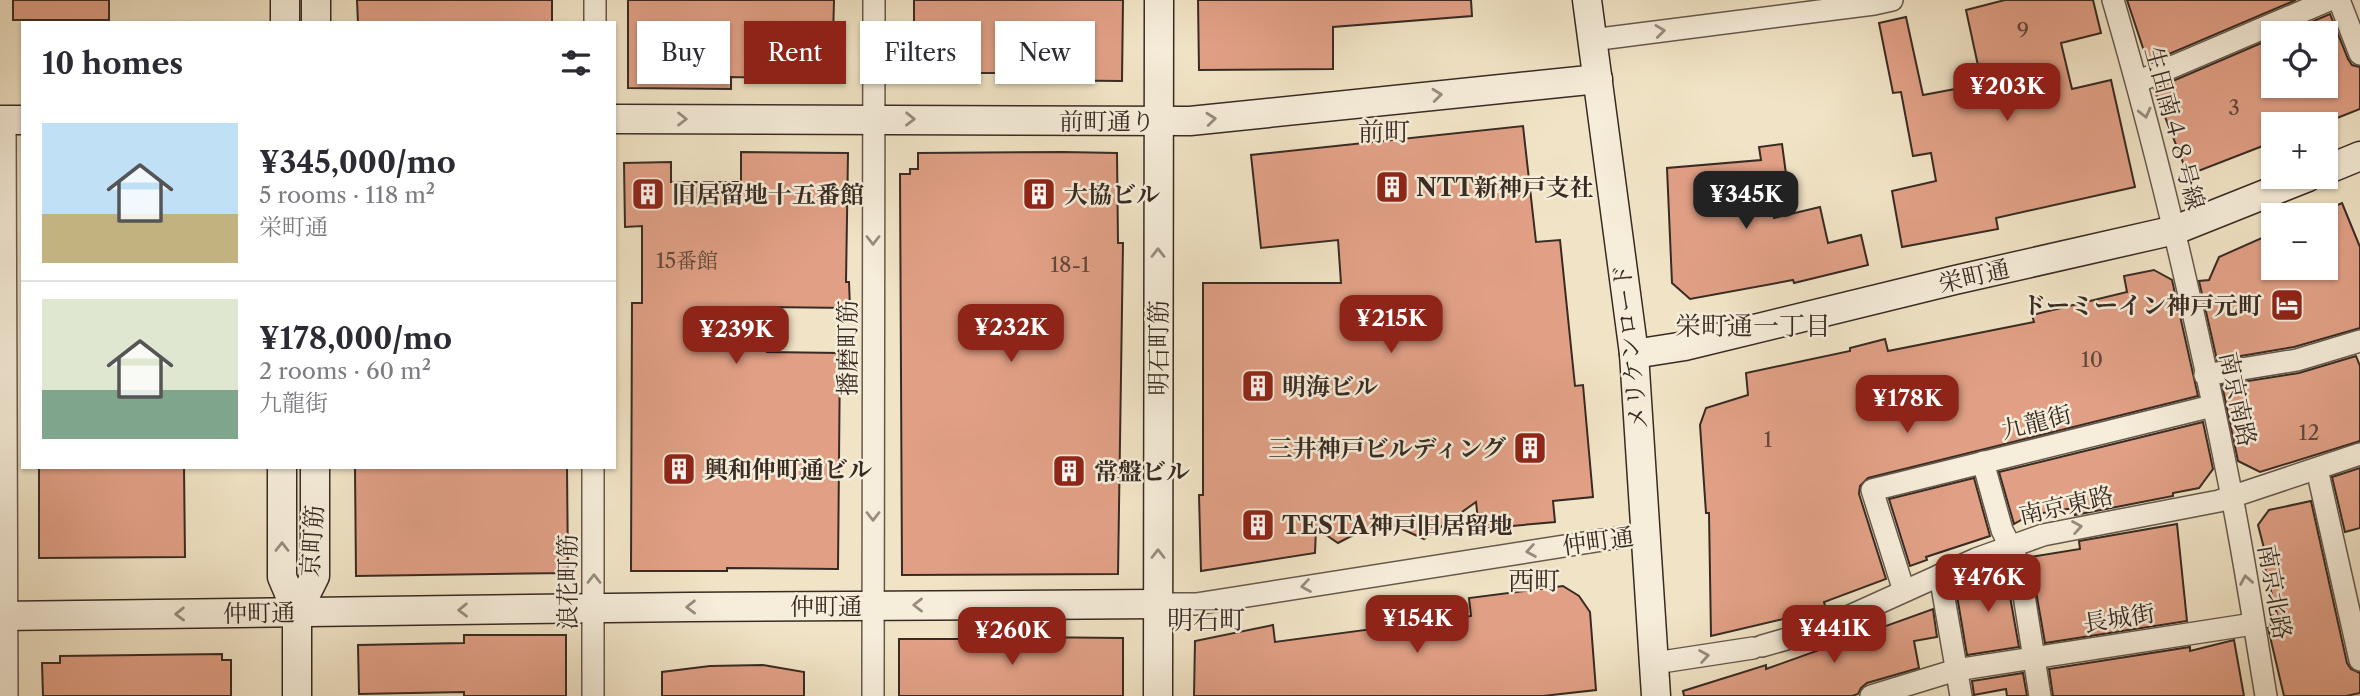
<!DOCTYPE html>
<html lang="en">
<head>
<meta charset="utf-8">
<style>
  :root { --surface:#fff; --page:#f2f2f3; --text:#2b2b33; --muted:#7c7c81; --line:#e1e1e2; --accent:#8f2418 }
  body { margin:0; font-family:"Libre Caslon Text","Noto Serif JP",serif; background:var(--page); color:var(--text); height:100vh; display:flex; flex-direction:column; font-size:26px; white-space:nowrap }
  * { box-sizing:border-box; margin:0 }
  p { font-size:23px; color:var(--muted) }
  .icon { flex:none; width:38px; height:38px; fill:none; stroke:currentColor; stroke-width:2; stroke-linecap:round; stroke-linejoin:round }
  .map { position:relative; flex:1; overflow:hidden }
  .panel { position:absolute; left:21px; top:21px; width:595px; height:448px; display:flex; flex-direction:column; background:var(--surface); border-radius:0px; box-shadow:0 2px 5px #0004 }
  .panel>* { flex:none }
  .guide { position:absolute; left:637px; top:21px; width:665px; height:63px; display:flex; gap:14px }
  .controls { position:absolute; left:2261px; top:21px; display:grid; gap:14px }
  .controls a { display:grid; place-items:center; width:77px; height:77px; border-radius:0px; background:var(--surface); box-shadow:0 2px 5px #0004; font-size:35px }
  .price { position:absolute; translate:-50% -60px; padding:0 16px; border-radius:14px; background:var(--accent); color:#fff; font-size:23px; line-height:46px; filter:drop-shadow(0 2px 4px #0008) }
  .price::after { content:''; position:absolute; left:50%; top:42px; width:21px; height:16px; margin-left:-10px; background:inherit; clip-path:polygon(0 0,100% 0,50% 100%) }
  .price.on { background:#222; color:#fff }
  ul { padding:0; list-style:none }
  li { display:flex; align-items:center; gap:21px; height:175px; padding:0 21px }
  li+li { border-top:2px solid var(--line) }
  li span { display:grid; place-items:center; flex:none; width:196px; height:140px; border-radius:0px; color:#555 }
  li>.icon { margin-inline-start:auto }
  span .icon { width:84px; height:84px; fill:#fffc; stroke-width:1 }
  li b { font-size:30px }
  h2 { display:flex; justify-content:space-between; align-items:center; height:84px; padding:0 21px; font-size:30px }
  .tag { padding:0 24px; border-radius:0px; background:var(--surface); box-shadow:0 2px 5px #0004; font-size:24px; line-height:63px }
  .tag.on { background:var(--accent); color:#fff }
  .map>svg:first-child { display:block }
</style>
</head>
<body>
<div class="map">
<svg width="2360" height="696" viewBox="0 0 2360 696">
  <rect width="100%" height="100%" fill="#f1e4c6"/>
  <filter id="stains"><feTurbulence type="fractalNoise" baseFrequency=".00286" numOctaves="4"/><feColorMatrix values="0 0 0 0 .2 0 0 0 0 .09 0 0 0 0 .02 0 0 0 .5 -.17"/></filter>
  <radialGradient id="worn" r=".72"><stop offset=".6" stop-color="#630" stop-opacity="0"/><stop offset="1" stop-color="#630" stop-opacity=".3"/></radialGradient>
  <g fill="#e1a086" stroke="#382b23" stroke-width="2">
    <rect x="13" y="0" width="96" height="20"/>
    <polygon points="357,0 552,0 552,23 358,23"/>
    <polygon points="628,0 834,0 832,79 731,77 731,89 628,88"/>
    <polygon points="914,0 1123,0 1122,81 1018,80 1018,73 914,73"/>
    <polygon points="1198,0 1471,0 1472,16 1333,27 1333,69 1199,70"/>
    <polygon points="2005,0 2093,0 2101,33 2061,43 2072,89 2111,80 2135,187 1996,218 1998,229 1902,247 1892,191 1936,181 1931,153 1913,156 1901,92 1893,93 1879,23 1906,17 1923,95 1982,84 1966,10"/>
    <polygon points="2127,0 2296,0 2148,63"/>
    <polygon points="2330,14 2348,59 2352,65 2360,67 2360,109 2322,124 2273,124 2273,142 2188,175 2154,89 2273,38 2273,86 2326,86 2326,33 2285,33"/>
    <polygon points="1523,126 1536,242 1560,240 1575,386 1583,385 1593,497 1553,501 1555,522 1479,529 1476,502 1424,539 1382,520 1338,543 1316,528 1315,553 1201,571 1199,495 1203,495 1203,283 1341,283 1338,240 1261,248 1251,155"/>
    <polygon points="1782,144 1786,174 1766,177 1774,218 1820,207 1828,243 1861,235 1868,265 1794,283 1793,280 1690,299 1672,283 1667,168 1761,160 1759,147"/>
    <polygon points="741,152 848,153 846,282 849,282 850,308 767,307 767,352 840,353 838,569 727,568 727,571 631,571 632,303 642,303 642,226 625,227 624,163 671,162 671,182 741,182"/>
    <polygon points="1063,152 1117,153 1118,243 1123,243 1118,574 902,575 900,174 910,174 910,169 918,169 918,153"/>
    <polygon points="2342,203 2360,247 2360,328 2294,347 2217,360 2199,281 2209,280 2219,257 2273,233 2273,268 2326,268 2326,210"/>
    <polygon points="2154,270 2172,280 2198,396 1868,478 1860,486 1859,494 1886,579 1824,602 1826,609 1711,636 1709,513 1706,513 1700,425 1706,408 1748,395 1746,373 1850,351 1850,348 1885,339 1888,351 2034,322 2032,315 2127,292 2124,276"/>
    <polygon points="2356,356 2360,366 2360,441 2260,472 2238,461 2222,385 2299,373"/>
    <polygon points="2203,422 2213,469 2199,488 2173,493 2173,496 2075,515 2074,508 2030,515 2014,524 1999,472"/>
    <polygon points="39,467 184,467 185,557 39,558"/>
    <polygon points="355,467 567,467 568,573 356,576"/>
    <polygon points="2360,468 2360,528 2345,532 2332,477"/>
    <polygon points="1974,478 1990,536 1926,557 1927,560 1910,566 1889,499"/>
    <polygon points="2311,501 2347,663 2351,669 2360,673 2360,693 2346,696 2284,696 2268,628 2271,627 2270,616 2277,614 2262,557 2266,556 2258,525 2269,510"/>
    <polygon points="2177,524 2187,621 2045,643 2030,557 2080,549 2079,541"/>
    <polygon points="2004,563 2019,647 1967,655 1956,590 1986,579 1986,570"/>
    <polygon points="1563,586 1579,596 1590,612 1596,690 1543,696 1194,696 1195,641 1273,625 1275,642 1471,616 1469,598"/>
    <polygon points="1933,609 1937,637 1914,641 1919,668 1867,683 1861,688 1858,694 1852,696 1684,696 1683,691 1766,665 1766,669"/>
    <polygon points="464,635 566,635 566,696 464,696 464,692 359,694 358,645 464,643"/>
    <polygon points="1021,637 1123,638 1123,696 899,696 899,639 1021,639"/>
    <polygon points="2234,640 2244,696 2053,696 2049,669 2190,647 2190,651"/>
    <polygon points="222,654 222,660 231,660 231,696 43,696 42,663 60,663 60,656"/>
    <polygon points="763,665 804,672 804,696 662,696 662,672 710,666"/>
    <polygon points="2023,673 2027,696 2007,696 2006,689 1974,695 1972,681"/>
  </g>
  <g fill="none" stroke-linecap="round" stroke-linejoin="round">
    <defs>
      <g id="street">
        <path d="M2113,0C2161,164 2199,330 2232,497C2245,563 2255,630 2266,696"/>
        <polyline points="2339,0 2360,54"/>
        <polyline points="595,23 595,0"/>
        <polyline points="1592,40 1874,4 1892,0"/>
        <polyline points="2137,82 2329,0"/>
        <polyline points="5,120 7,696"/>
        <polyline points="2205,375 2297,360 2360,341"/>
        <polyline points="1983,462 2002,530 2019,564 2040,696"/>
        <polyline points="2317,469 2360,660"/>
        <polyline points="1940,575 1961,696"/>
        <polyline points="1904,591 1872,490 2212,406"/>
        <polyline points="1158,604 1196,604 1647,533"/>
        <polyline points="1762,646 1821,629 1976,559 2043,535 2219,501 2360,454"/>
        <polyline points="1655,663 1753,648"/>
        <polyline points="593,696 593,467"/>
        <polyline points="873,696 874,0"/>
        <polyline points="1871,696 1956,670 2253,624"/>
      </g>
      <g id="secondary">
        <polyline points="316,0 316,23"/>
        <polyline points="1587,0 1634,354 1656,696"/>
        <polyline points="285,23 285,0"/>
        <polyline points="614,119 1190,121 1598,79"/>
        <polyline points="0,120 23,120"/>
        <polyline points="2326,170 2360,156"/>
        <polyline points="1634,354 1685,346 1955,280 2175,230 2308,177"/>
        <polyline points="282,467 282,577 297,612 297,696"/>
        <polyline points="297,612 315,576 315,467"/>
        <polyline points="0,616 689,607 1158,604"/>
        <polyline points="1158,696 1159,0"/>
      </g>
    </defs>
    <use href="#street" stroke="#66594c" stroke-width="24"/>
    <use href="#secondary" stroke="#382b23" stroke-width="31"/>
    <use href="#street" stroke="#f6edda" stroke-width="21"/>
    <use href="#secondary" stroke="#f6edda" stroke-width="28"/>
  </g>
  <defs><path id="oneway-chevron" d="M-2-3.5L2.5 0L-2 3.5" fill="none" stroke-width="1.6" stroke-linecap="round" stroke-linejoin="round" transform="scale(1.75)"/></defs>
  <g stroke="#978c7e">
    <use href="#oneway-chevron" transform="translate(1660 31) rotate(-7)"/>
    <use href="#oneway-chevron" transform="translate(1437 95) rotate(-6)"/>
    <use href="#oneway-chevron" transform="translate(2145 113) rotate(76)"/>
    <use href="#oneway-chevron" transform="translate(682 119)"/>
    <use href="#oneway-chevron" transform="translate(910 119) rotate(1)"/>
    <use href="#oneway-chevron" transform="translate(1211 119) rotate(-6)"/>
    <use href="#oneway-chevron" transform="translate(873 240) rotate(90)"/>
    <use href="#oneway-chevron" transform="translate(1158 253) rotate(-90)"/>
    <use href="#oneway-chevron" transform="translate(873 516) rotate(90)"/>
    <use href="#oneway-chevron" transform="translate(2077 527) rotate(-10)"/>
    <use href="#oneway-chevron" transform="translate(282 547) rotate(-90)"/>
    <use href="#oneway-chevron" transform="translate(1531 551) rotate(171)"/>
    <use href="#oneway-chevron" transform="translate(1158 554) rotate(-90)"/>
    <use href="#oneway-chevron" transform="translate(594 579) rotate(-90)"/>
    <use href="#oneway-chevron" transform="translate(2246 580) rotate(-100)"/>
    <use href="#oneway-chevron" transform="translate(1306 586) rotate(171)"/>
    <use href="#oneway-chevron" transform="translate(918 605) rotate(180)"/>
    <use href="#oneway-chevron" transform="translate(691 607) rotate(179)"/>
    <use href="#oneway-chevron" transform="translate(463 610) rotate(179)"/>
    <use href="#oneway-chevron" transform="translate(180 614) rotate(179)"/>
    <use href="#oneway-chevron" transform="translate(1704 656) rotate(-9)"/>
  </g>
  <defs>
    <symbol id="building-square" viewBox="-11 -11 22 22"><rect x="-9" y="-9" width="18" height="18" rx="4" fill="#8f2418" stroke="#f6edda"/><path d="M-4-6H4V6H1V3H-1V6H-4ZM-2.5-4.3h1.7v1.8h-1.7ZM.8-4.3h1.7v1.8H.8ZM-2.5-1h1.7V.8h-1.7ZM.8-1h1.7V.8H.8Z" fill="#fff"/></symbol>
    <symbol id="hotel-square" viewBox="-11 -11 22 22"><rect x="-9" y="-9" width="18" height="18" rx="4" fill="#8f2418" stroke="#f6edda"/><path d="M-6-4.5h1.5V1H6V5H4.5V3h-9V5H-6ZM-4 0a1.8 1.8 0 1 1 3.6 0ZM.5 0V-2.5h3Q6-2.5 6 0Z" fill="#fff"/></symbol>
  </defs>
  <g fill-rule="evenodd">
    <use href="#building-square" x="1373" y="168" width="38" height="38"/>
    <use href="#building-square" x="629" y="175" width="38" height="38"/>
    <use href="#building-square" x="1020" y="175" width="38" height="38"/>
    <use href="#hotel-square" x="2268" y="286" width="38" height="38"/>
    <use href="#building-square" x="1239" y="367" width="38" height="38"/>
    <use href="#building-square" x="1511" y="429" width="38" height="38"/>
    <use href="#building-square" x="660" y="450" width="38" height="38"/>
    <use href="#building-square" x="1050" y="452" width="38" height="38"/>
    <use href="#building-square" x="1239" y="506" width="38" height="38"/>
  </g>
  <g text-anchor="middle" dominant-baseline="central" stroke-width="5" stroke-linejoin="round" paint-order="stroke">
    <g font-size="21" fill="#62483c">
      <text x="2023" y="30">9</text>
      <text x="2234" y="107">3</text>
      <text x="687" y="260">15番館</text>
      <text x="1070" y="264">18-1</text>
      <text x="2092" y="359">10</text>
      <text x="2309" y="432">12</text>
      <text x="1768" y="439">1</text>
    </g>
    <g font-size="24" fill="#382b23" stroke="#f6edda">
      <text x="1107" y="121">前町通り</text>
      <text transform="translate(2175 128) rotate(75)">生田南４８号線</text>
      <text transform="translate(1974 276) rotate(-13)">栄町通</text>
      <text transform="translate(1630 347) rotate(-96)">メリケンロード</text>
      <text transform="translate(847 348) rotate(-90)">播磨町筋</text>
      <text transform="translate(1158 348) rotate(-90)">明石町筋</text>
      <text transform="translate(2238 399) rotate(78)">南京南路</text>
      <text transform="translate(2036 422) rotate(-14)">九龍街</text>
      <text transform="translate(2066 505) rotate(-13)">南京東路</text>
      <text transform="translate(312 541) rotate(-86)">京町筋</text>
      <text transform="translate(1598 541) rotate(-8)">仲町通</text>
      <text transform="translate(567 582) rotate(-90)">浪花町筋</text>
      <text transform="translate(2275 592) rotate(80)">南京北路</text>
      <text x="826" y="606">仲町通</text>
      <text transform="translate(259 613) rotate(-1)">仲町通</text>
      <text transform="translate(2119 618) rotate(-9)">長城街</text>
    </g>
    <g font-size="24" font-weight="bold" fill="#382b23" stroke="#f6edda" text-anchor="start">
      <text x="1416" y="187">NTT新神戸支社</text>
      <text x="672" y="194">旧居留地十五番館</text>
      <text x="1064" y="194">大協ビル</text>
      <text x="2262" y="305" text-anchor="end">ドーミーイン神戸元町</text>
      <text x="1282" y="386">明海ビル</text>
      <text x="1506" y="448" text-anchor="end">三井神戸ビルディング</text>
      <text x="704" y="469">興和仲町通ビル</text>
      <text x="1094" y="471">常盤ビル</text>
      <text x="1282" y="525">TESTA神戸旧居留地</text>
    </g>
    <g font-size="26" fill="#382b23" stroke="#f6edda">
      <text x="1384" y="132">前町</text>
      <text x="1753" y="326">栄町通一丁目</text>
      <text x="1534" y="581">西町</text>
      <text x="1206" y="620">明石町</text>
    </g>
  </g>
  <rect width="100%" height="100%" filter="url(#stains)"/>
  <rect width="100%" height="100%" fill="url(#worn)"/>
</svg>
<div class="controls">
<a><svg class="icon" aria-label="locate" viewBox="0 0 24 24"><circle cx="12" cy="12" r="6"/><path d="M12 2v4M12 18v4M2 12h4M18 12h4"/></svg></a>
<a>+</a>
<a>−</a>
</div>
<b class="price" style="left:2007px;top:123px">¥203K</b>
<b class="price on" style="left:1746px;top:231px">¥345K</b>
<b class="price" style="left:1391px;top:355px">¥215K</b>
<b class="price" style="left:1011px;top:364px">¥232K</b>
<b class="price" style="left:736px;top:366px">¥239K</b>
<b class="price" style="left:1907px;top:435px">¥178K</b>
<b class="price" style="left:1988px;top:614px">¥476K</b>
<b class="price" style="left:1417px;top:655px">¥154K</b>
<b class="price" style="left:1834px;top:665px">¥441K</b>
<b class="price" style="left:1012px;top:667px">¥260K</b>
<div class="guide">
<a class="tag">Buy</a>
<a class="tag on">Rent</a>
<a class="tag">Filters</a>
<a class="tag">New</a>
</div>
<section class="panel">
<h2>10 homes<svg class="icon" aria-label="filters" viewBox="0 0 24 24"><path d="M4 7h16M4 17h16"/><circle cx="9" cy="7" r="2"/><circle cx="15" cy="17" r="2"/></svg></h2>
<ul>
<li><span style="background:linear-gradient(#bfe0f5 65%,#c2b280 0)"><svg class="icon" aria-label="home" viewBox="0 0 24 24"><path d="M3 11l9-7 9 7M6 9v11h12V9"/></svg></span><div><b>¥345,000/mo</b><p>5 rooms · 118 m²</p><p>栄町通</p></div></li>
<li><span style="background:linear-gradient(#dfe7d0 65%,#7fa58c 0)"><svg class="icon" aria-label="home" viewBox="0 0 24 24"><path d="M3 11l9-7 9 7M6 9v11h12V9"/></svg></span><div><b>¥178,000/mo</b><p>2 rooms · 60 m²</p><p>九龍街</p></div></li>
</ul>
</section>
</div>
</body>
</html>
